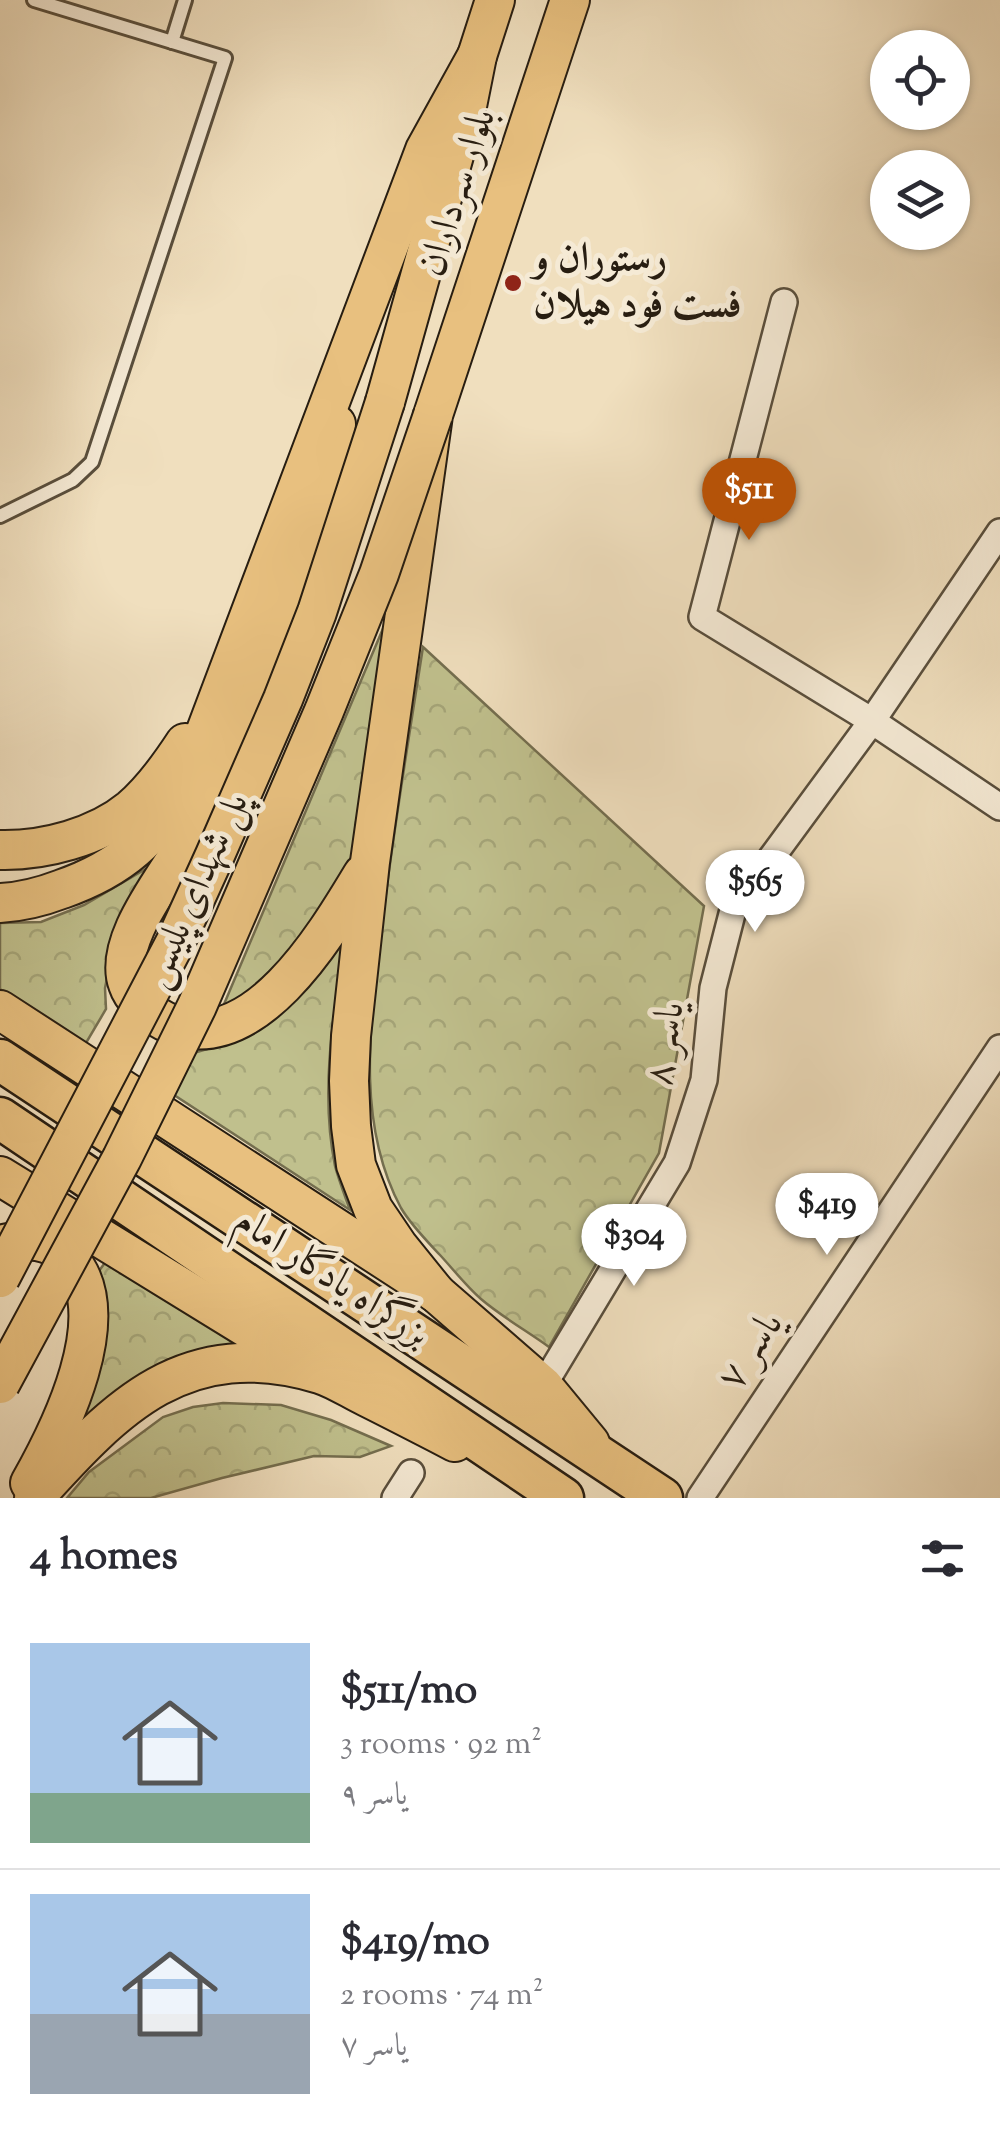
<!DOCTYPE html>
<html lang="en">
<head>
<meta charset="utf-8">
<style>
  :root { --surface:#fff; --page:#f7f7f7; --text:#2b2b33; --muted:#7c7c81; --line:#e1e1e2; --accent:#b45309 }
  body { margin:0; font-family:"Sorts Mill Goudy",Amiri,serif; background:var(--page); color:var(--text); height:100vh; display:flex; flex-direction:column; font-size:38px; white-space:nowrap }
  * { box-sizing:border-box; margin:0 }
  p { font-size:32px; color:var(--muted) }
  .icon { flex:none; width:55px; height:55px; fill:none; stroke:currentColor; stroke-width:2; stroke-linecap:round; stroke-linejoin:round }
  .map { position:relative; height:1498px; overflow:hidden }
  .details { display:flex; flex-direction:column; background:var(--surface); flex:1 }
  .details>* { flex:none }
  .controls { position:absolute; left:870px; top:30px; display:grid; gap:20px }
  .controls a { display:grid; place-items:center; width:100px; height:100px; border-radius:50%; background:var(--surface); box-shadow:0 2px 8px #0004; font-size:50px }
  .price { position:absolute; translate:-50% -85px; padding:0 22px; border-radius:35px; background:#fff; color:#222; font-size:32px; line-height:65px; filter:drop-shadow(0 2px 5px #0008) }
  .price::after { content:''; position:absolute; left:50%; top:60px; width:30px; height:22px; margin-left:-15px; background:inherit; clip-path:polygon(0 0,100% 0,50% 100%) }
  .price.active { background:var(--accent); color:#fff }
  ul { padding:0; list-style:none }
  li { display:flex; align-items:center; gap:30px; height:250px; padding:0 30px }
  li+li { border-top:2px solid var(--line) }
  li span { display:grid; place-items:center; flex:none; width:280px; height:200px; border-radius:0px; color:#555 }
  li>.icon { margin-inline-start:auto }
  span .icon { width:120px; height:120px; fill:#fffc; stroke-width:1 }
  li b { font-size:42px }
  h2 { display:flex; justify-content:space-between; align-items:center; height:120px; padding:0 30px; font-size:42px }
  .map>svg:first-child { display:block }
</style>
</head>
<body>
<div class="map">
<svg width="1000" height="1498" viewBox="0 0 1000 1498">
  <defs>
    <pattern id="forest-crowns" width="20" height="18" patternUnits="userSpaceOnUse" patternTransform="scale(2.5)"><rect width="20" height="18" fill="#c0c08d"/><path d="M2 6a3 3 0 1 1 6 0M12 15a3 3 0 1 1 6 0" fill="none" stroke="#a5a579"/></pattern>
  </defs>
  <rect width="100%" height="100%" fill="#f0dfbe"/>
  <filter id="stains"><feTurbulence type="fractalNoise" baseFrequency=".002" numOctaves="4"/><feColorMatrix values="0 0 0 0 .2 0 0 0 0 .09 0 0 0 0 .02 0 0 0 .5 -.17"/></filter>
  <radialGradient id="worn" r=".72"><stop offset=".6" stop-color="#630" stop-opacity="0"/><stop offset="1" stop-color="#630" stop-opacity=".3"/></radialGradient>
  <g fill="url(#forest-crowns)" stroke="#746e4f" stroke-width="2.5">
    <polygon points="390,612 361,839 338,885 299,946 253,994 222,1009"/>
    <path d="M423,647L704,906L659,1153L549,1347C527,1331 502,1317 481,1299C466,1286 453,1269 440,1255C426,1240 411,1225 401,1208C353,1118 372,1013 383,917C394,827 409,737 423,647Z"/>
    <polygon points="156,863 113,948 105,988 106,1009 86,1043 0,989 0,923 41,922 84,905"/>
    <path d="M347,928C335,1006 319,1087 335,1166C339,1181 345,1196 350,1210L168,1091L187,1055L207,1049L266,1024L315,979Z"/>
    <polygon points="107,1260 239,1343 197,1351 167,1360 113,1396 73,1430 96,1275"/>
    <polygon points="223,1403 281,1405 331,1420 391,1446 360,1457 314,1456 222,1478 151,1498 67,1498 89,1472 163,1417 193,1407"/>
  </g>
  <g fill="none" stroke-linecap="round" stroke-linejoin="round">
    <defs>
      <g id="service">
        <polyline points="172,42 185,0"/>
        <polyline points="0,516 73,480 92,462 225,58 34,0"/>
      </g>
      <g id="minor">
        <polyline points="784,302 702,617 872,721 1000,807"/>
        <polyline points="543,1386 677,1163 704,1080 713,988 733,910 872,721 1000,532"/>
        <polyline points="395,1498 411,1473"/>
        <polyline points="700,1498 1000,1048"/>
      </g>
      <g id="primary">
        <polyline points="385,402 465,116 477,56 495,0"/>
        <path d="M336,424C334,458 330,496 318,528C309,554 297,579 287,605C269,649 252,694 233,738C217,775 204,814 183,848C163,882 113,943 128,984C134,1002 154,1017 171,1024C255,1057 328,932 363,874"/>
        <path d="M0,850C44,851 97,837 131,809C153,790 170,766 185,743"/>
        <path d="M0,903C22,902 41,897 62,889C122,868 153,839 186,784L425,150L477,56"/>
        <polyline points="0,1010 436,1293 543,1386 590,1443"/>
        <polyline points="0,1176 304,1363"/>
        <path d="M0,1245C26,1238 51,1237 70,1260C118,1315 60,1430 30,1483"/>
        <polyline points="436,1293 398,1246 373,1209 356,1165 351,1126 349,1081 351,1036 370,862 433,415 570,0"/>
        <path d="M34,1498C117,1406 185,1334 320,1374C336,1379 352,1390 367,1397C397,1412 426,1427 455,1442"/>
      </g>
      <g id="trunk">
        <polyline points="0,1060 662,1498"/>
        <polyline points="0,1118 563,1498"/>
      </g>
    </defs>
    <use href="#service" stroke="#594e3c" stroke-width="18"/>
    <use href="#minor" stroke="#594e3c" stroke-width="30"/>
    <use href="#primary" stroke="#271d11" stroke-width="42"/>
    <use href="#trunk" stroke="#271d11" stroke-width="45"/>
    <use href="#service" stroke="#f5ead5" stroke-width="12"/>
    <use href="#minor" stroke="#f5ead5" stroke-width="25"/>
    <use href="#primary" stroke="#e8c07f" stroke-width="38"/>
    <use href="#trunk" stroke="#e8c07f" stroke-width="40"/>
    <defs>
      <g id="primary-bridge">
        <polyline points="0,1278 175,943 215,855 283,699 317,612 385,402"/>
        <polyline points="0,1384 122,1158 197,1006 324,711 379,574 433,415"/>
      </g>
    </defs>
    <use href="#primary-bridge" stroke="#271d11" stroke-width="42" stroke-linecap="butt"/>
    <use href="#primary-bridge" stroke="#e8c07f" stroke-width="38"/>
  </g>
  <circle fill="#8f2418" stroke="#f5ead5" stroke-width="4" cx="513" cy="283" r="10"/>
  <g text-anchor="middle" dominant-baseline="central" stroke-width="10" stroke-linejoin="round" paint-order="stroke">
    <g font-size="40" fill="#271d11" stroke="#f5ead5">
      <text transform="translate(459 193) rotate(-72)">بلوار سرداران</text>
      <text transform="translate(197 891) rotate(-66)">پل شهدای پلیس</text>
      <text transform="translate(667 1044) rotate(-81)">یاسر ۸</text>
      <text transform="translate(331 1279) rotate(33)">بزرگراه یادگار امام</text>
      <text transform="translate(752 1352) rotate(-56)">یاسر ۷</text>
    </g>
    <g font-size="40" font-weight="bold" fill="#271d11" stroke="#f5ead5" text-anchor="start">
      <text x="533" y="260">رستوران و<tspan x="533" dy="46">فست فود هیلان</tspan></text>
    </g>
  </g>
  <rect width="100%" height="100%" filter="url(#stains)"/>
  <rect width="100%" height="100%" fill="url(#worn)"/>
</svg>
<div class="controls">
<a><svg class="icon" aria-label="locate" viewBox="0 0 24 24"><circle cx="12" cy="12" r="6"/><path d="M12 2v4M12 18v4M2 12h4M18 12h4"/></svg></a>
<a><svg class="icon" aria-label="layers" viewBox="0 0 24 24"><path d="M12 4l9 5-9 5-9-5zM3 14l9 5 9-5"/></svg></a>
</div>
<b class="price active" style="left:749px;top:543px">$511</b>
<b class="price" style="left:755px;top:935px">$565</b>
<b class="price" style="left:827px;top:1258px">$419</b>
<b class="price" style="left:634px;top:1289px">$304</b>
</div>
<section class="details">
<h2>4 homes<svg class="icon" aria-label="filters" viewBox="0 0 24 24"><path d="M4 7h16M4 17h16"/><circle cx="9" cy="7" r="2"/><circle cx="15" cy="17" r="2"/></svg></h2>
<ul>
<li><span style="background:linear-gradient(#a9c7e8 75%,#7fa58c 0)"><svg class="icon" aria-label="home" viewBox="0 0 24 24"><path d="M3 11l9-7 9 7M6 9v11h12V9"/></svg></span><div><b>$511/mo</b><p>3 rooms · 92 m²</p><p>یاسر ۹</p></div></li>
<li><span style="background:linear-gradient(#a9c7e8 60%,#9aa5b1 0)"><svg class="icon" aria-label="home" viewBox="0 0 24 24"><path d="M3 11l9-7 9 7M6 9v11h12V9"/></svg></span><div><b>$419/mo</b><p>2 rooms · 74 m²</p><p>یاسر ۷</p></div></li>
</ul>
</section>
</body>
</html>
